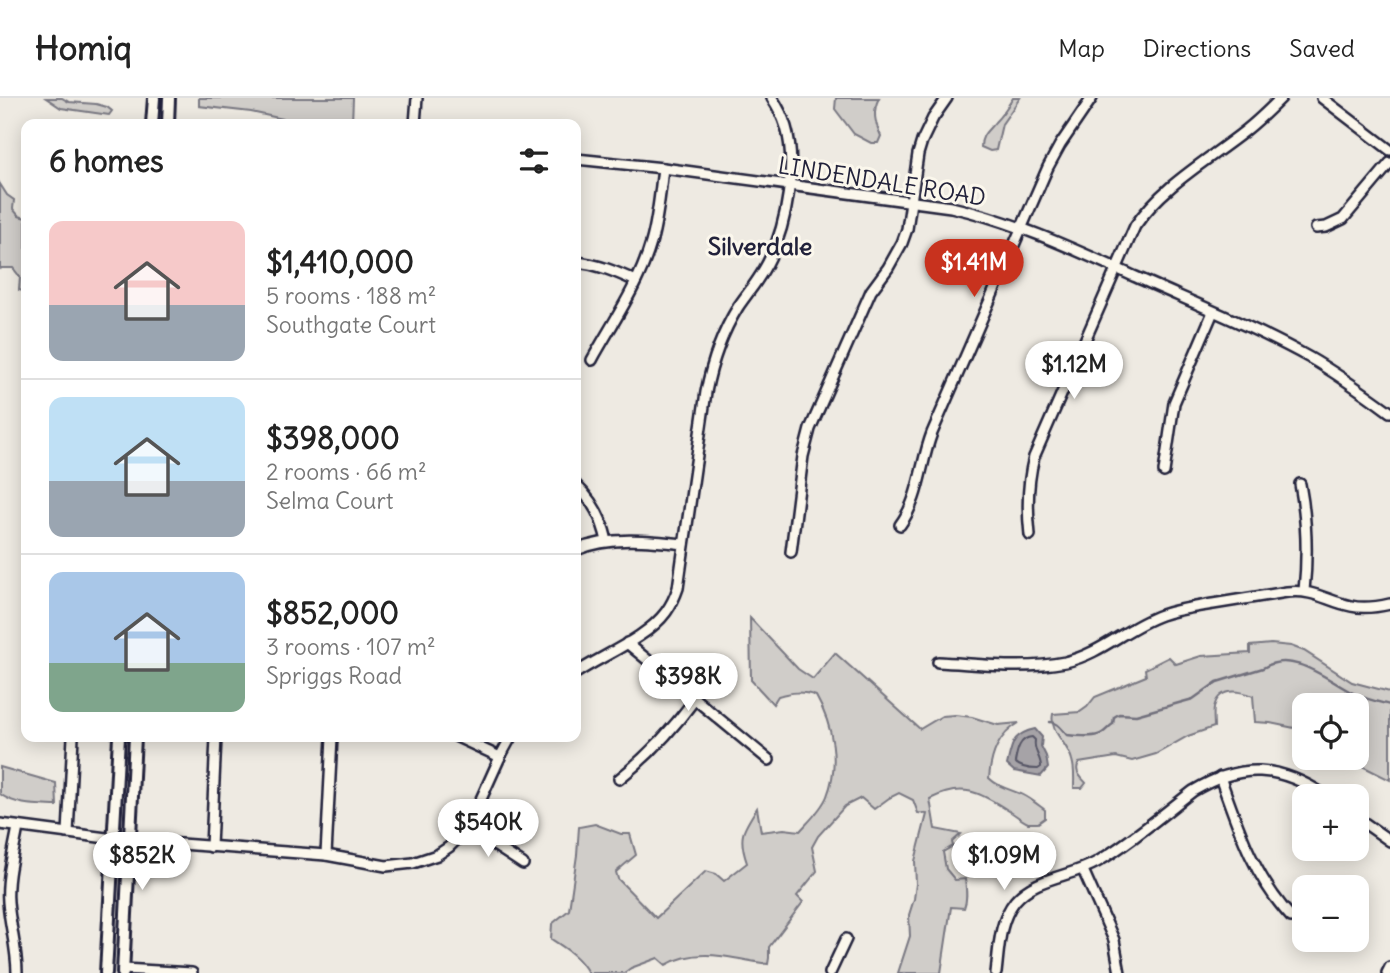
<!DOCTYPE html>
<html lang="en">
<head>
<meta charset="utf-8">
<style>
  :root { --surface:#fff; --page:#f2f2f2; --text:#222; --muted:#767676; --line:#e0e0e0; --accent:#c8321e }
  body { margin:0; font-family:Delius,sans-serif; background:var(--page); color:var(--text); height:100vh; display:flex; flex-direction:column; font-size:26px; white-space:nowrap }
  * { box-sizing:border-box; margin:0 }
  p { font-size:23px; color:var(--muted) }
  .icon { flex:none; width:38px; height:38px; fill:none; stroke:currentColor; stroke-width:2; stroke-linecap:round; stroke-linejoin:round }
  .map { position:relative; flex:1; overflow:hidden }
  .panel { position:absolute; left:21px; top:21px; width:560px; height:623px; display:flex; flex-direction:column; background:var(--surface); border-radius:14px; box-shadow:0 4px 18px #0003 }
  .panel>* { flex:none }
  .buttons { position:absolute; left:1292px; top:595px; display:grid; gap:14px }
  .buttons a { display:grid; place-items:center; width:77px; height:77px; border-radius:14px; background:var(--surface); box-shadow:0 4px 18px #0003; font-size:35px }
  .price { position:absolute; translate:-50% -60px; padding:0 16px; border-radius:24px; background:#fff; color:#222; font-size:23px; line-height:46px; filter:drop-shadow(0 2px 4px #0008) }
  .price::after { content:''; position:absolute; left:50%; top:42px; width:21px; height:16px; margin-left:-10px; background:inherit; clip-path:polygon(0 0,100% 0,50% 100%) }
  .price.current { background:var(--accent); color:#fff }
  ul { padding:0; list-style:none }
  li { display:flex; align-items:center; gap:21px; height:175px; padding:0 28px }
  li+li { border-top:2px solid var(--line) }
  li span { display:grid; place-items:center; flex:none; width:196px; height:140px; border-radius:14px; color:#555 }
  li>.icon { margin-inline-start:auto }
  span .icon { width:84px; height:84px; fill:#fffc; stroke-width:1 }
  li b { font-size:30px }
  h2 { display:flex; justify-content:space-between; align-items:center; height:84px; padding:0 28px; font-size:30px }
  header { display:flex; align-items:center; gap:42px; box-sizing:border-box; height:98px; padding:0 35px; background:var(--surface); border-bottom:2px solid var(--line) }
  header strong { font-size:33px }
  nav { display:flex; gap:38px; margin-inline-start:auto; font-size:24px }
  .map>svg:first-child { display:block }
</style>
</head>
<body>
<header>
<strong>Homiq</strong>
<nav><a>Map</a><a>Directions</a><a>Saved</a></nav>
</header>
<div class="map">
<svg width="1390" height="875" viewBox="0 0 1390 875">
  <rect width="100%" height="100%" fill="#eeeae2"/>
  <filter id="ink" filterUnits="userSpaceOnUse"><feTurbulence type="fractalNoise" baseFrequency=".0143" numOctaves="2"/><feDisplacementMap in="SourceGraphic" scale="14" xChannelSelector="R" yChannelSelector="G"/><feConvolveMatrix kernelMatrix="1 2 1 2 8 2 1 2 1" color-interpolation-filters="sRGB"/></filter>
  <g filter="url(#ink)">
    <g fill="#d0cdc9" stroke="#797882" stroke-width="2">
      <polygon points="46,0 62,0 69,4 96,6 107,9 112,13 109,17 61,10"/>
      <polygon points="199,0 353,0 352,25 283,21 251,14 199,8"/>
      <path d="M836,0H879C872,13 875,25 881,38L878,45H871L854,36L835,11Z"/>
      <path d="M1013,0H1020L1002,26L996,52L990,53L981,49C981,36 988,33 995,24C1002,17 1008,8 1013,0Z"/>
      <polygon points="0,86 7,97 14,102 13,111 19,118 26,120 26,194 19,192 20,179 13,170 1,170 0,172"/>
      <path d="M750,520L798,571L813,581L835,555L920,631L942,618L955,617L972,619L998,627L1019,625C998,637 991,657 989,680C998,689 1009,691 1021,696C1030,700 1037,706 1045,712V720L1038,725H1028C1021,722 1016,717 1009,713C980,694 962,684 930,701L935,731L961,736L952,744L953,748L943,754L946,771L955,782L965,781C966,790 968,801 964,810L951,809L941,875H898L910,838L909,817L914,801L916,786L915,763L927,716L918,715L913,702L899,695L889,700L874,711L861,700L845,708L818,738L812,749L817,773L797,798L803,804L769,849V860L768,866C733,861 699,848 666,867L658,860L631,870L624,875H588C580,859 565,850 551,841L552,826L569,812L577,757L579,729L595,726L621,736H630L636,757L616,774L618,781L656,820L706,773L716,776L724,783L747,765C738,739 742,733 757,710L761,734L784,731L800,733C809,723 822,711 827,698C840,665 833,628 816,598C802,593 792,594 778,598L773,606L751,582Z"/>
      <path d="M1271,546L1291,548L1304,553L1352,584L1390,594V682L1346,660H1356V607H1304V632L1270,625L1255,624L1253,598C1238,592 1218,589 1214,610C1213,616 1214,623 1214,629L1188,638L1156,656L1132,663L1116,659L1079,665C1074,673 1080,678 1086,685L1082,690H1074C1074,681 1075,671 1072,662C1068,645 1049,634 1053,616L1080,614L1087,609L1095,599L1146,578L1145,571L1169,559L1176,566L1201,558L1250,555V548Z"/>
      <path d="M0,669L56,685L57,708C38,707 16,708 0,696Z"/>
    </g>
    <path fill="#a6a3a7" stroke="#716f7c" stroke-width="2" d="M1035,631L1042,639L1041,648L1046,658L1048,670L1041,678L1014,673L1007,667C1012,646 1012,636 1035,631Z"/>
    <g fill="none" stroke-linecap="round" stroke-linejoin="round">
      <path stroke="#575666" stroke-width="2" d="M1032,639L1035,642C1033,654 1041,658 1041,669L1038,671C1031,671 1020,670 1015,664C1017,653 1019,640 1032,639Z"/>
      <path stroke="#716f7c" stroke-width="2.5" d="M1050,624C1058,624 1062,632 1067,637C1074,638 1093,639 1098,637C1105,635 1108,629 1113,626L1114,619L1119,616L1136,617L1193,601L1217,584L1263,570C1293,551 1327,582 1353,595C1365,601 1378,604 1390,607"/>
      <defs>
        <g id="minor">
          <polyline points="1322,0 1390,52"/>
          <polyline points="415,26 417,0"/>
          <path d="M576,61L663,70L951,109C1014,123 1076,152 1136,179C1194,205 1254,229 1310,260C1338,276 1364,295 1390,314"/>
          <polyline points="1316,130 1326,129 1343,121 1390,65"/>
          <path d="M576,164C598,166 616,174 636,183"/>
          <path d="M592,262C613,224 639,187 651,145C658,121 660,95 663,70"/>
          <polyline points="1164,374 1174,305 1213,214"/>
          <path d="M1300,386C1307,423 1308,455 1304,493"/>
          <path d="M576,387C593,403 602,420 607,443"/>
          <path d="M900,427C920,400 920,366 932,335L1048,69L1060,47L1092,0"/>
          <path d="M1030,437C1027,410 1027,386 1034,359L1135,128C1163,87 1207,63 1245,33C1258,23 1269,12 1281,0"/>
          <path d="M576,452C610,438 648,442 684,446"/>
          <polyline points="791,454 803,358 810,331 871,193 888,170 902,145 907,131 918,56 922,43 933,20 947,0"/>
          <polyline points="627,545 769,662"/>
          <path d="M938,564C980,566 1024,572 1065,564C1101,556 1127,529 1161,517C1178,511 1196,509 1213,506C1238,502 1262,498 1287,494C1315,491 1326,503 1351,508C1364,511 1377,509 1390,506"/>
          <path d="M576,575C603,557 647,540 666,514C671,507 675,499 678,490L706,294C712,263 722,235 738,209C749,193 762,178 770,160C787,125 797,66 786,29C783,19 778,9 772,0"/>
          <polyline points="457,639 500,659"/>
          <path d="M1220,679C1238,730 1254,779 1291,819"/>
          <path d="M619,681C648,658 673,631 695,601"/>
          <polyline points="1356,719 1390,743"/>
          <polyline points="0,726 114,741 326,757 386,768 413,765 437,757 449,749 468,730 500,659 511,639"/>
          <polyline points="468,730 523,766"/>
          <polyline points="68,735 73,639"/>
          <polyline points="211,749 216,639"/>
          <polyline points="326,757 332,639"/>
          <polyline points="1083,772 1114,842 1120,875"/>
          <polyline points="123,871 192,875"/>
          <path d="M17,875C17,851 10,828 8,804C6,779 14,753 18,729"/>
          <polyline points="830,875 846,841"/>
          <path d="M996,875C999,850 999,823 1015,803C1035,779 1071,779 1097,764C1131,744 1162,717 1193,693C1241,664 1280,667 1326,698"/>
          <polyline points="1387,875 1390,869"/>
        </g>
        <g id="major">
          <polyline points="152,26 154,0"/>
          <polyline points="168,26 169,0"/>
          <polyline points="106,875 119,639"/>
          <polyline points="123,875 135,639"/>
        </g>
      </defs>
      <use href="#minor" stroke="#22223b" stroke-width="14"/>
      <use href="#major" stroke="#22223b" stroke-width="16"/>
      <use href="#minor" stroke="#fbf7ec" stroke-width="9"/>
      <use href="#major" stroke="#fbf7ec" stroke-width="10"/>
    </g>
  </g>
  <g text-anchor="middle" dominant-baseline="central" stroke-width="6" stroke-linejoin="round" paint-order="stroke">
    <g font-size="23" fill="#22223b" stroke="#fbf7ec">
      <text transform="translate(882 83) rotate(9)">LINDENDALE ROAD</text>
    </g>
    <g font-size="24" font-weight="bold" fill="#22223b" stroke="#fbf7ec">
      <text x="760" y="148">Silverdale</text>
    </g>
  </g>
</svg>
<div class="buttons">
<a><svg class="icon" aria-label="locate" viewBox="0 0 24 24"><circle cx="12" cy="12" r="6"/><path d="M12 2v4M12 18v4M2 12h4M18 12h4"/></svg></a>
<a>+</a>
<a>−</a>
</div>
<b class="price current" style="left:974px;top:201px">$1.41M</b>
<b class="price" style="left:1074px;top:303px">$1.12M</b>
<b class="price" style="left:688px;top:615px">$398K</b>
<b class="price" style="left:488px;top:761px">$540K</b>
<b class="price" style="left:142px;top:794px">$852K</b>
<b class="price" style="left:1004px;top:794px">$1.09M</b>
<section class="panel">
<h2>6 homes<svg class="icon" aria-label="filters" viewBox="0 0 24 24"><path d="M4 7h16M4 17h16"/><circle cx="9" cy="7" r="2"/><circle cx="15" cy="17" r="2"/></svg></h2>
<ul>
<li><span style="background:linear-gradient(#f6c9c9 60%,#9aa5b1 0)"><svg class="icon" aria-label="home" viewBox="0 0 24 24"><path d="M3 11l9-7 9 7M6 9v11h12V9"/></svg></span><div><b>$1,410,000</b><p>5 rooms · 188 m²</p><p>Southgate Court</p></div></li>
<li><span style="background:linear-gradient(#bfe0f5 60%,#9aa5b1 0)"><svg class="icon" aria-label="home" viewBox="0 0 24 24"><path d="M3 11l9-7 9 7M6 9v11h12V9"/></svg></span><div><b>$398,000</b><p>2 rooms · 66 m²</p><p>Selma Court</p></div></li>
<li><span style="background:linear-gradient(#a9c7e8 65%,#7fa58c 0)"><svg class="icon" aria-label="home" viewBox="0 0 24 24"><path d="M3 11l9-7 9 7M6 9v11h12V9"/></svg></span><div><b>$852,000</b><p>3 rooms · 107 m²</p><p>Spriggs Road</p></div></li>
</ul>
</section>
</div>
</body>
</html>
